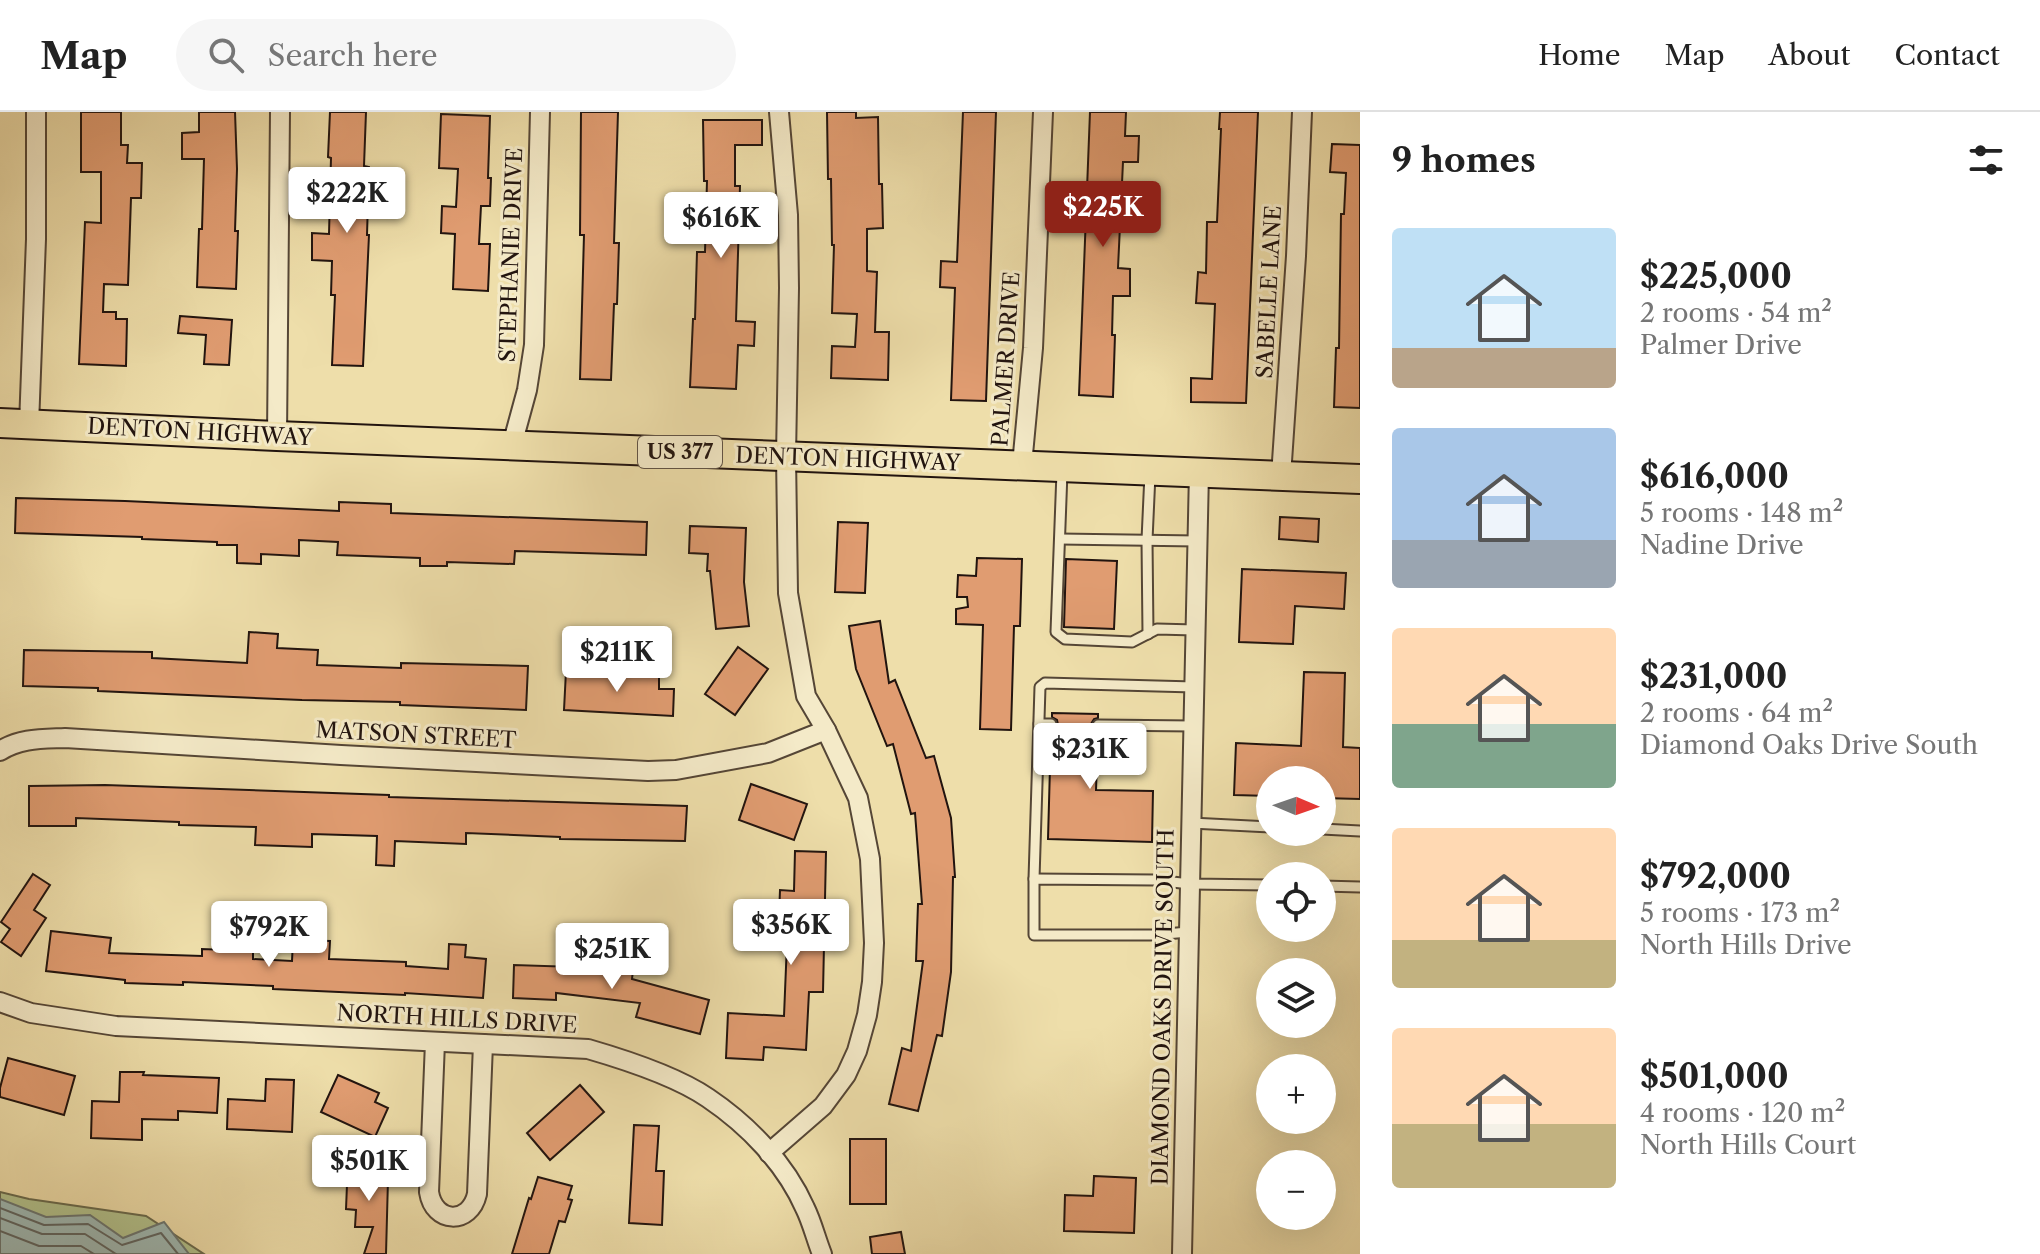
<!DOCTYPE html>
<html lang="en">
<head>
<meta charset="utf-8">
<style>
  :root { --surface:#fff; --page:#f6f6f6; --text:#222; --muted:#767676; --line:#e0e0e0; --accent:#8f2418 }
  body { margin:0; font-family:"Libre Caslon Text",serif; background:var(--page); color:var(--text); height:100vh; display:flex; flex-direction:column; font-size:30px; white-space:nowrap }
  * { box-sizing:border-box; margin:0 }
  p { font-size:26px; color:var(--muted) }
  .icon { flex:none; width:44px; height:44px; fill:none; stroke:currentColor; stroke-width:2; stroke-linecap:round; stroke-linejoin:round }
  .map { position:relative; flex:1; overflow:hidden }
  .side { display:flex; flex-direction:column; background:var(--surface); width:680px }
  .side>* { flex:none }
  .needle { width:52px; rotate:92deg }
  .fabs { position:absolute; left:1256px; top:654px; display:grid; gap:16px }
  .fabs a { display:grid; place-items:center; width:80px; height:80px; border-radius:50%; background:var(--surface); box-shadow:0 8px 32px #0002; font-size:40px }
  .price { position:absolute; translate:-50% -68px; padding:0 18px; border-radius:8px; background:#fff; color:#222; font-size:26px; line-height:52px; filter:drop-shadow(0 2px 4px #0008) }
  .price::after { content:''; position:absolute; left:50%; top:48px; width:24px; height:18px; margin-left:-12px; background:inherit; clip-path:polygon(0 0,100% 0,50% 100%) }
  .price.current { background:var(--accent); color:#fff }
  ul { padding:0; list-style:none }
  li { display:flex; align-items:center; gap:24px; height:200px; padding:0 32px }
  li span { display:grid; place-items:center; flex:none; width:224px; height:160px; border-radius:8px; color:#555 }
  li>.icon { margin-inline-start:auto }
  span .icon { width:96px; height:96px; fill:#fffc; stroke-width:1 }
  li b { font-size:34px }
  h2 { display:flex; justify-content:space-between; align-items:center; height:96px; padding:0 32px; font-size:34px }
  header { display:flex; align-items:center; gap:48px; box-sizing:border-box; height:112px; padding:0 40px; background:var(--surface); border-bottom:2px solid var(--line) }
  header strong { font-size:38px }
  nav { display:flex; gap:44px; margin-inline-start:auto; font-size:28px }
  .search { width:560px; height:72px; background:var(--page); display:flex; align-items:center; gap:20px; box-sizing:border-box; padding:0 28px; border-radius:44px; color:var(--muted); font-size:30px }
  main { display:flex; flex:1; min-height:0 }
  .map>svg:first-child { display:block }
</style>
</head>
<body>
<header>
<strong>Map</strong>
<div class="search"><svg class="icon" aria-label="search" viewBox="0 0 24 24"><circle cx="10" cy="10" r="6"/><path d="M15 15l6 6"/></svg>Search here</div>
<nav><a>Home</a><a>Map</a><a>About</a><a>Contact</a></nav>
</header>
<main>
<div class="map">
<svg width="1360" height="1142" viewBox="0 0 1360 1142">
  <rect width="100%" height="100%" fill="#eedeaa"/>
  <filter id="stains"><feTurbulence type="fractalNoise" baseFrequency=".0025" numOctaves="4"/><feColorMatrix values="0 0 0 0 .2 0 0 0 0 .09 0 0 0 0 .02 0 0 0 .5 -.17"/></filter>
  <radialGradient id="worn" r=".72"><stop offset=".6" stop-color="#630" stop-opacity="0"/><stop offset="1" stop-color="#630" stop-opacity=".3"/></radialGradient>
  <polygon fill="#b2c28d" stroke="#6a6b4e" stroke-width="2" points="0,1080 29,1087 146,1104 204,1142 0,1142"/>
  <polygon fill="#9eb9b4" stroke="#6c7772" stroke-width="2" points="0,1087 46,1105 90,1103 123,1126 164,1110 189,1142 0,1142"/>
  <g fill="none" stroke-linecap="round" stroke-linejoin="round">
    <g stroke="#606662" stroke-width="2">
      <polyline points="0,1096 44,1113 88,1112 122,1133 161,1121 178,1142"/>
      <polyline points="0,1106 42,1122 85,1122 116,1142"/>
      <polyline points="0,1119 39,1134 81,1134 94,1142"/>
    </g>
  </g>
  <g fill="#e09c71" stroke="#22140f" stroke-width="2">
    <polygon points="81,0 121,0 121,33 128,33 127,51 142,51 141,86 131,86 128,173 104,172 103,200 116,200 116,207 127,207 126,254 79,252 85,110 101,111 101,60 81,60"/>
    <polygon points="199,0 235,0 237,57 235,119 238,119 236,177 197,175 199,117 202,117 204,47 182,47 182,21 199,20"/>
    <polygon points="330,0 366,0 364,54 369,55 367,123 369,123 363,254 332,253 335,183 331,183 332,149 312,148 312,121 329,122 331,46 328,45"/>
    <polygon points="581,0 618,0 614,131 619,131 617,192 614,192 611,268 580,267 584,123 580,123"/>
    <polygon points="827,0 856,0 856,6 878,5 879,72 882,72 883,116 867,117 867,159 877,160 875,220 889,220 888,268 831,266 832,234 855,235 857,202 832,201 834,133 832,133 831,67 828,67"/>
    <polygon points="963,0 996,0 986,289 951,288 955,176 940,175 941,149 957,150"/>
    <polygon points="1090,0 1126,0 1125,24 1139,24 1138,50 1123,50 1118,156 1130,157 1130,184 1113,184 1112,223 1115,223 1113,285 1079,283"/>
    <polygon points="1220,0 1258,0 1246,291 1191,290 1191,266 1212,267 1215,192 1196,191 1198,160 1206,161 1207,110 1217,110 1221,17 1219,17"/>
    <polygon points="441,2 490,4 488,66 491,66 490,94 481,94 479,132 490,132 488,179 453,177 455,122 441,121 442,94 456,95 458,57 439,56"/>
    <polygon points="703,8 762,8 762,33 735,33 735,74 740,74 736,209 755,210 754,234 738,233 736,277 690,275 693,207 695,207 697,140 705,140 707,69 704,69"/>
    <polygon points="1332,32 1360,33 1360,296 1334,295 1336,236 1339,236 1341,102 1344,102 1346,61 1330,60"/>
    <polygon points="180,204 232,208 229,253 204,252 206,223 178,221"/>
    <polygon points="16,386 125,389 339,399 339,390 391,392 391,401 647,410 646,443 515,439 514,452 447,450 447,454 420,454 420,446 337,443 338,430 299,428 299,444 261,442 261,452 237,451 237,433 217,433 217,430 142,427 142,425 15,421"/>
    <polygon points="1280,405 1319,407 1318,430 1279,427"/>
    <polygon points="838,410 868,411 865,481 835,480"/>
    <polygon points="690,414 746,416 744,470 749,514 716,517 710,459 707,459 708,442 689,441"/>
    <polygon points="977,446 1022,447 1020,514 1014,514 1011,618 980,617 983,513 956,512 956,497 968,495 967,485 957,485 958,463 976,464"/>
    <polygon points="1066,447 1117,449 1114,517 1064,515"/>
    <polygon points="1242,457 1346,461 1344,497 1295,494 1293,532 1239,530"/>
    <polygon points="880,509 889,571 895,568 926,646 934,644 951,706 955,765 953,765 951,860 942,924 937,923 918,999 889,992 902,936 911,939 923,849 916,849 918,792 922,792 915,701 911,702 893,632 887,634 856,557 849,514"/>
    <polygon points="249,520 278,522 277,536 318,538 317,553 401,556 401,551 528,554 526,598 400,593 400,590 302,588 98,579 98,576 23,574 24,538 152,540 152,546 247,551"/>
    <polygon points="738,535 768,557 735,603 705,582"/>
    <polygon points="566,559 659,564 659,577 674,577 673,604 564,598"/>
    <polygon points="1304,560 1345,561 1343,635 1360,636 1360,687 1322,686 1322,668 1270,668 1270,684 1234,683 1236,631 1301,634"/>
    <polygon points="1052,601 1098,602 1098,606 1094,607 1091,612 1092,617 1098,620 1096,678 1153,679 1152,730 1048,727 1051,619 1055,618 1058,613 1057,608 1052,605"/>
    <polygon points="751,672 807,692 794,728 739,708"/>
    <polygon points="105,673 389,683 389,685 687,694 685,729 560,727 560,725 466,721 466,732 395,729 394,754 376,753 377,724 312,722 312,735 255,733 256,715 179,713 179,710 76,706 76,714 29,714 29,674"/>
    <polygon points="795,739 826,740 823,880 809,880 806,938 764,935 763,948 726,946 728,901 784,904 788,806 779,805 780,778 794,779"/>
    <polygon points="33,762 50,773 34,798 46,806 21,844 1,830 10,817 1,810"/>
    <polygon points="51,819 111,826 109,841 202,844 202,837 253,839 253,847 292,849 293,828 330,829 329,847 406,850 406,854 448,857 449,832 466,833 465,845 486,847 483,886 405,881 405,883 273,877 273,874 183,870 183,873 125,871 125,868 46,859"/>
    <polygon points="602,847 634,850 632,867 709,888 700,922 636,905 640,891 556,881 556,888 513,886 514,853 575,855 575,852 601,855"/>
    <polygon points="8,946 75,964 64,1003 0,985 0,976"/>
    <polygon points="120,960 144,960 143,963 219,966 217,1001 178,999 178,1008 142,1007 142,1028 91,1026 92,989 119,990"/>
    <polygon points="338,963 379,981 375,990 388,996 375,1025 321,1000"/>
    <polygon points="266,967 294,968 292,1020 227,1017 228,987 265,989"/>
    <polygon points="580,973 604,1000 550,1048 527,1021"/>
    <polygon points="634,1013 659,1014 656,1059 664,1059 662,1113 629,1111"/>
    <rect x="850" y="1027" width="36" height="65"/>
    <polygon points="348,1048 374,1049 373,1066 388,1067 386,1142 364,1142 373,1115 355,1115 356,1098 346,1097"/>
    <polygon points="1094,1064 1136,1066 1134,1121 1064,1119 1065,1083 1093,1084"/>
    <polygon points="538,1065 572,1074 568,1087 572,1088 565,1110 559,1109 549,1142 512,1142 529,1086 531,1087"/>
    <polygon points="901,1120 905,1142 872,1142 870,1125"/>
  </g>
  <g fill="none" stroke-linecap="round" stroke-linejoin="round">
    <defs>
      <g id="lane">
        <polyline points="1062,360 1056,520 1065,527 1132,530 1157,517 1195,518"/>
        <polyline points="1060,427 1197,429"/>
        <polyline points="1148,522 1147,428 1150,362"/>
        <polyline points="1039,612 1051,612"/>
        <polyline points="1098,613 1193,614"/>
        <polyline points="1191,711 1270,715"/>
        <polyline points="1322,717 1360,719"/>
        <polyline points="1034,767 1040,575 1045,571 1194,575"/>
        <polyline points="1322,774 1360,775"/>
        <polyline points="1189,820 1153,823 1034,823 1034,767 1155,768 1190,772 1270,773"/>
      </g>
      <g id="street">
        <polyline points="29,313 36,127 36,0"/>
        <polyline points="277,324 280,0"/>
        <polyline points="512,333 527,278 534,233 540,0"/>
        <polyline points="1022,353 1033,236 1043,0"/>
        <polyline points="1281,364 1296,144 1302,0"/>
        <path d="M0,639C20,626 42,627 65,626L341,643L648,659L676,658L768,641L826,618"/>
        <path d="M0,890L31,901L116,914L588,937C626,948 676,964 708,986C748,1013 785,1051 805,1096C812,1110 816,1127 822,1142"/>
        <path d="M435,930L429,1080C434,1112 470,1113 477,1082L483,932"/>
        <polyline points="769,1041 823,994 846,963 857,939 867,903 872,870 874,831 870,747 858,686 826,618 806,584 788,481 786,344 789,176 788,103 779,0"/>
        <polyline points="1182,1142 1199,360"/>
      </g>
      <polyline id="primary" points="0,311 277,324 1360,367"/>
    </defs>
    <use href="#lane" stroke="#554636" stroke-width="13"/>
    <use href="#street" stroke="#554636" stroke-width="22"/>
    <use href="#primary" stroke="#22140f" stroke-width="32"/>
    <use href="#lane" stroke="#f4eac8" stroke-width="9"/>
    <use href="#street" stroke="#f4eac8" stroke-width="18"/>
    <use href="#primary" stroke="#eedeaa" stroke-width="28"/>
  </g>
  <g text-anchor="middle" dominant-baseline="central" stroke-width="6" stroke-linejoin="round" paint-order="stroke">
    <rect fill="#f4eac8" stroke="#615446" stroke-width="2" x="638" y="324" width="84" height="32" rx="6"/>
    <g font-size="20" font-weight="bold" fill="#22140f">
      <text x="680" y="340">US 377</text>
    </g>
    <g font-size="22" fill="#22140f" stroke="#f4eac8">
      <text transform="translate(511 143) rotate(-88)">STEPHANIE DRIVE</text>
      <text transform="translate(1269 180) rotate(-87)">SABELLE LANE</text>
      <text transform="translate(1006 247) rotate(-86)">PALMER DRIVE</text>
      <text transform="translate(200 320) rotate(3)">DENTON HIGHWAY</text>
      <text transform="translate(848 347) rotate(2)">DENTON HIGHWAY</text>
      <text transform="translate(416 623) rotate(3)">MATSON STREET</text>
      <text transform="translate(1163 895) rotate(-89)">DIAMOND OAKS DRIVE SOUTH</text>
      <text transform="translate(457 907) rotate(3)">NORTH HILLS DRIVE</text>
    </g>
  </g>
  <rect width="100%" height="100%" filter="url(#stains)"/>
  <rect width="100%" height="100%" fill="url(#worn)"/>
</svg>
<div class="fabs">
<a><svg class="needle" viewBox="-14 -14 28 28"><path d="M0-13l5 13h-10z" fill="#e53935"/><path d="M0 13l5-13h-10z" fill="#767676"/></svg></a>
<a><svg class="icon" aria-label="locate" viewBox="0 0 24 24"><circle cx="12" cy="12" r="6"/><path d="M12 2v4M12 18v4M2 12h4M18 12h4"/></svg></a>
<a><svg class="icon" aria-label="layers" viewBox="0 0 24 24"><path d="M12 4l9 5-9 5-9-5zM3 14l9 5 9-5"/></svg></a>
<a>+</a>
<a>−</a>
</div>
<b class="price" style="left:347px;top:123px">$222K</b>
<b class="price current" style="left:1103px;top:137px">$225K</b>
<b class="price" style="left:721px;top:148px">$616K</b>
<b class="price" style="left:617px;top:582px">$211K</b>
<b class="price" style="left:1090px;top:679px">$231K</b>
<b class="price" style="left:791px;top:855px">$356K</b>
<b class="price" style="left:269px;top:857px">$792K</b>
<b class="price" style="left:612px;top:879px">$251K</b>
<b class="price" style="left:369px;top:1091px">$501K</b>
</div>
<section class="side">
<h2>9 homes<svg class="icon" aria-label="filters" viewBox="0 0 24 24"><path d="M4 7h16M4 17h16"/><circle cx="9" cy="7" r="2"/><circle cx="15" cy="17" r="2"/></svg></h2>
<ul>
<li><span style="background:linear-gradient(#bfe0f5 75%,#b9a48a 0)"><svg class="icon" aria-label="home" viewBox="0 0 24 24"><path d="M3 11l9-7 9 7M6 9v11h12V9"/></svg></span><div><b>$225,000</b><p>2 rooms · 54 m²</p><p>Palmer Drive</p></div></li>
<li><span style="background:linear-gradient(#a9c7e8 70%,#9aa5b1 0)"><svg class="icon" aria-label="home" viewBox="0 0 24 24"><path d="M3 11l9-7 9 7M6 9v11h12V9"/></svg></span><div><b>$616,000</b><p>5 rooms · 148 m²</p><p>Nadine Drive</p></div></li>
<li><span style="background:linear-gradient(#ffd9b3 60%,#7fa58c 0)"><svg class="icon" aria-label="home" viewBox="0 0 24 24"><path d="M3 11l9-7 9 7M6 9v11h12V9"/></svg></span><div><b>$231,000</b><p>2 rooms · 64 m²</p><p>Diamond Oaks Drive South</p></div></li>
<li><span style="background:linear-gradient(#ffd9b3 70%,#c2b280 0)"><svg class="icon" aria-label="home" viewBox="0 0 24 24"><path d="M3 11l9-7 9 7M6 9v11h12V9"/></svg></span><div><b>$792,000</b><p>5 rooms · 173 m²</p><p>North Hills Drive</p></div></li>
<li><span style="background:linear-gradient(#ffd9b3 60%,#c2b280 0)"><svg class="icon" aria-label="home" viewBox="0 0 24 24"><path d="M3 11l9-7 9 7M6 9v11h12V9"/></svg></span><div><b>$501,000</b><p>4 rooms · 120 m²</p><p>North Hills Court</p></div></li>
</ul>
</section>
</main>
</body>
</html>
